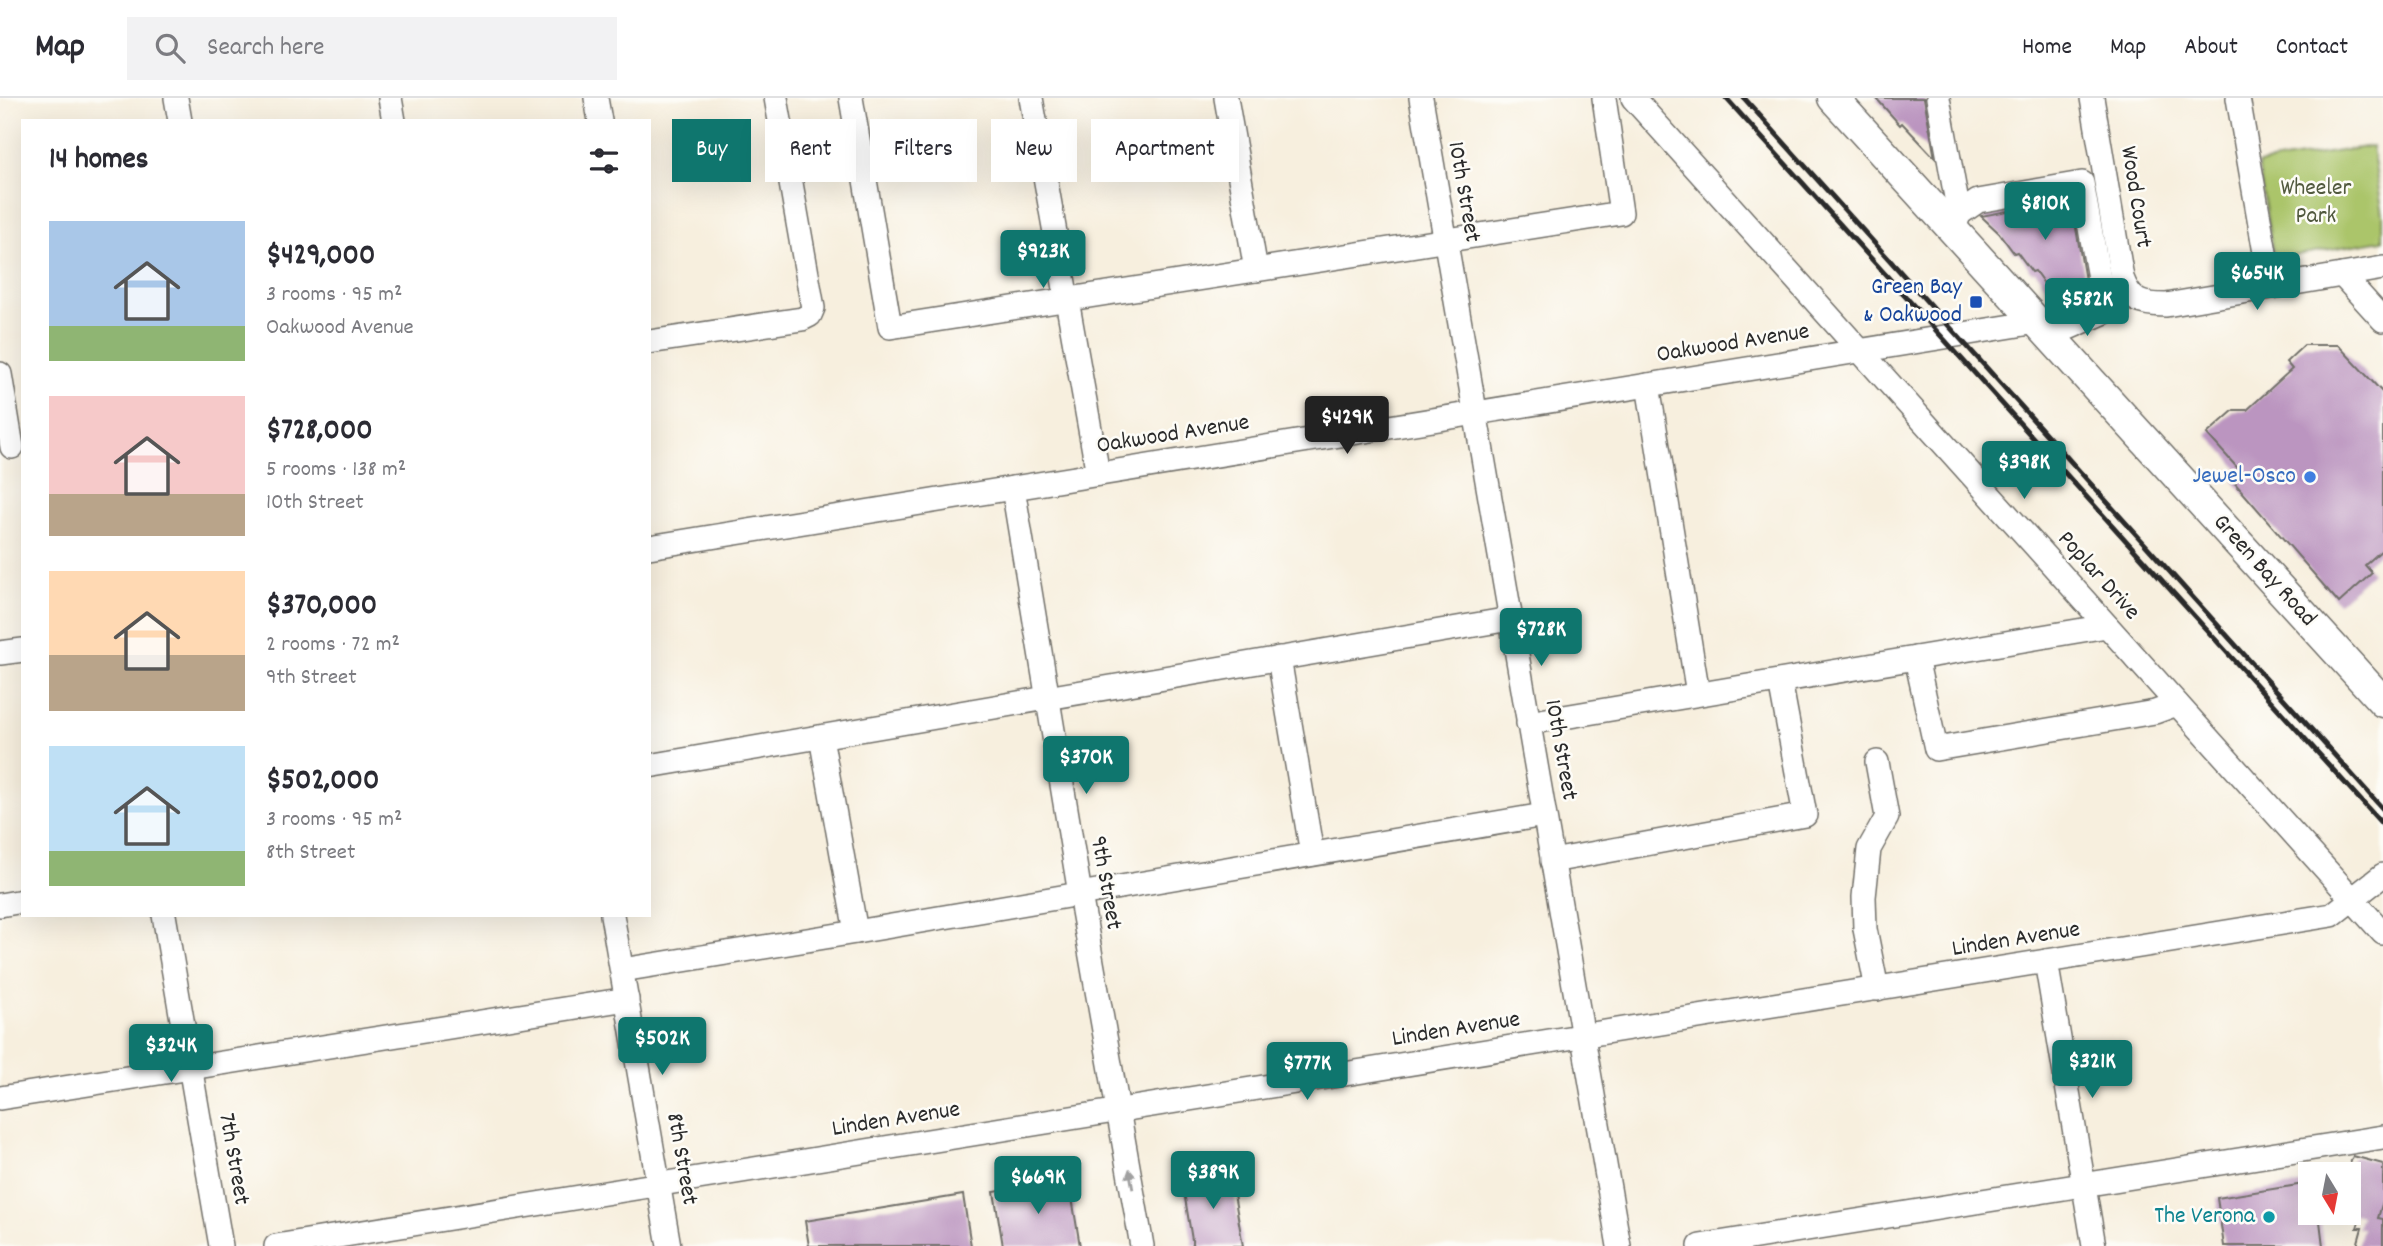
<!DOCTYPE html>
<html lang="en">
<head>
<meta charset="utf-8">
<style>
  :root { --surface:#fff; --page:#f2f2f3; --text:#2b2b33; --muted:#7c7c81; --line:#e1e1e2; --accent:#0f766e }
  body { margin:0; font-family:Dekko,sans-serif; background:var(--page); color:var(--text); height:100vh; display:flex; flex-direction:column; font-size:26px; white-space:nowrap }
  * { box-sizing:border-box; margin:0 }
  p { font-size:23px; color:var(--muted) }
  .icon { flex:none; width:38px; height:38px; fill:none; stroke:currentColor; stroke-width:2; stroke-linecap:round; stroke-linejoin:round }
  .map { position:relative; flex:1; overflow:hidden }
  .drawer { position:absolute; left:21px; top:21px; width:630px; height:798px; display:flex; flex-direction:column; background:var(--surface); border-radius:0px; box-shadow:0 7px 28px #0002 }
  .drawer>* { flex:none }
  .top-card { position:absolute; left:672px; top:21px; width:665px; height:63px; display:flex; gap:14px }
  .needle { width:46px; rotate:170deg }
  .fabs { position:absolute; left:2298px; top:1064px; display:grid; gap:14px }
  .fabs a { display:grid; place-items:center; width:63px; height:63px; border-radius:0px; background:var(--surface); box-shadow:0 7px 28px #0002; font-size:35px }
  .price { position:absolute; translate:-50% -60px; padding:0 16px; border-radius:7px; background:var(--accent); color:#fff; font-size:23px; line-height:46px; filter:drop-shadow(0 2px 4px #0008) }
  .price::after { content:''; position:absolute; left:50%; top:42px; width:21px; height:16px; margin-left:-10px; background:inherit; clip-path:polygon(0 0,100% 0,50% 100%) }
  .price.current { background:#222; color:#fff }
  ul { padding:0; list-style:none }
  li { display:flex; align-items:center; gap:21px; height:175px; padding:0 28px }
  li span { display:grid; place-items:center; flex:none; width:196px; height:140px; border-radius:0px; color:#555 }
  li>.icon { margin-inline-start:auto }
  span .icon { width:84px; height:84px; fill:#fffc; stroke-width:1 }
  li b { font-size:30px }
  h2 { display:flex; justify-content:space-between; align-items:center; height:84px; padding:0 28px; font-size:30px }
  .tag { padding:0 24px; border-radius:0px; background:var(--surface); box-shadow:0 7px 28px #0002; font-size:24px; line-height:63px }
  .tag.current { background:var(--accent); color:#fff }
  header { display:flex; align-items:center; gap:42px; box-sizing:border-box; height:98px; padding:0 35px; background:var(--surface); border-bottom:2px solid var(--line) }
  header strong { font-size:33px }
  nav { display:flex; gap:38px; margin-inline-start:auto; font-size:24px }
  .search { width:490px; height:63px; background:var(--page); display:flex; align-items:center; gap:18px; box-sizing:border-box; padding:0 24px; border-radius:0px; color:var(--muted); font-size:26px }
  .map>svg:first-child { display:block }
</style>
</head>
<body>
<header>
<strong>Map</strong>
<div class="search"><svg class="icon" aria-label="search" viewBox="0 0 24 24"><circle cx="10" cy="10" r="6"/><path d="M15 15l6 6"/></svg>Search here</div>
<nav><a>Home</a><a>Map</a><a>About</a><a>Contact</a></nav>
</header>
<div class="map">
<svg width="2383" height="1148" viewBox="0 0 2383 1148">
  <rect width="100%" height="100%" fill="#fdfcf7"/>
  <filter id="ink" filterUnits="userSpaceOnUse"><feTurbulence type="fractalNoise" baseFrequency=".0143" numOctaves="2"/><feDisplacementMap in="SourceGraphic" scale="14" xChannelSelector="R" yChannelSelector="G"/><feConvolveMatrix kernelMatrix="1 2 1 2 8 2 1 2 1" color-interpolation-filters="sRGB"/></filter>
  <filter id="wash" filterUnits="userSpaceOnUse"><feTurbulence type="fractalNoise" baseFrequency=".00686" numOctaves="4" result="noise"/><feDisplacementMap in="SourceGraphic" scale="28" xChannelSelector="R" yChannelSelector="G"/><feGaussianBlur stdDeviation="1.57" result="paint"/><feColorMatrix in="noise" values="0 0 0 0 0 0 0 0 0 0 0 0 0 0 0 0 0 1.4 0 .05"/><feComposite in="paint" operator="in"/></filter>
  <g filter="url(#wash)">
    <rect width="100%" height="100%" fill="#f7efde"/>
    <polygon fill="#abc56a" stroke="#6b784a" stroke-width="2" points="2372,48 2383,117 2383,142 2274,161 2258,66"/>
    <g id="blocks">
      <g fill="#bb95c0">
        <polygon points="1876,0 1924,0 1935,60 1902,25 1900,27"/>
        <polygon points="2071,101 2086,188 2050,194 2035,173 2032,174 2017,154 2014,155 1999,135 1981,118"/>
        <polygon points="2304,247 2338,247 2383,295 2383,451 2365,467 2372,475 2339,505 2233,383 2242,375 2207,336 2234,312 2247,312 2292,271 2286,264"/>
        <polygon points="2353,1058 2383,1066 2383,1103 2378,1120 2383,1121 2383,1148 2357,1148 2362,1130 2357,1130 2361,1118 2348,1114 2348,1071"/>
        <polygon points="1230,1073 1243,1148 1193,1148 1182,1082"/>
        <polygon points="1069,1082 1080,1148 1003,1148 994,1094"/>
        <polygon points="2310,1085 2310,1115 2319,1115 2323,1148 2224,1148 2217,1100"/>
        <polygon points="963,1097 971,1148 809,1148 805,1123"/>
      </g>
    </g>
  </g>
  <g filter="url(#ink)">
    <use href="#blocks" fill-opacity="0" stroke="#72706a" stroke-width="2"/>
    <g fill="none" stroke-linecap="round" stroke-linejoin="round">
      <defs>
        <g id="minor">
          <polyline points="176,0 180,23"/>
          <polyline points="390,0 394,23"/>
          <polyline points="596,0 600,23"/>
          <polyline points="851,0 890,229 1621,115 1604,0"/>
          <polyline points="1031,0 1098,376"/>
          <polyline points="1226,0 1256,172"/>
          <polyline points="1421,0 1619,1148"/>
          <polyline points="1633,0 2383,835"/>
          <polyline points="1938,0 1959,116 1955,129"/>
          <path d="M2092,0L2122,180C2131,204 2141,207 2166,207L2383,170"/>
          <polyline points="2238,0 2271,189"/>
          <polyline points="1959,116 1978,103 2082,85 2105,214 2050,238"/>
          <polyline points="2342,177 2383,222"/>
          <polyline points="649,244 802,221 810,217 813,210 776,0"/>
          <polyline points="0,276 12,349"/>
          <polyline points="1648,287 1698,596"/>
          <polyline points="1013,390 1080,796 1142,1148"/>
          <polyline points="649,449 2037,224"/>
          <polyline points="0,555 23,552"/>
          <polyline points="1279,560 1312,756"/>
          <polyline points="1916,560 1936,651 2155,614 2177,606"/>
          <polyline points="1528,625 2107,528"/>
          <polyline points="821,639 856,834"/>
          <polyline points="649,668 1510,521"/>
          <polyline points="1552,763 1805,717 1780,583"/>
          <polyline points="0,807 23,803"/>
          <polyline points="164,817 221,1148"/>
          <polyline points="612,817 669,1148"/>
          <polyline points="2046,863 2094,1148"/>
          <polyline points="622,872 856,834 1544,717"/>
          <polyline points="1877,891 1865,831 1864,799 1869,751 1887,719 1877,664"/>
          <polyline points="0,1000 627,901"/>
          <polyline points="276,1148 2332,817 2383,777"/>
          <polyline points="1700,1148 2383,1039"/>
        </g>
        <polyline id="major" points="1833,0 2383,604"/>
      </defs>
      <use href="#minor" stroke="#72706a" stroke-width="26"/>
      <use href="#major" stroke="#72706a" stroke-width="33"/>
      <use href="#minor" stroke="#fff" stroke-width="23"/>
      <use href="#major" stroke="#fff" stroke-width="30"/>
      <g stroke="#2b2b2b" stroke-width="5">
        <polyline points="1726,0 2383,727"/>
        <polyline points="1744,0 2383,711"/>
      </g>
    </g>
    <defs><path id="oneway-solid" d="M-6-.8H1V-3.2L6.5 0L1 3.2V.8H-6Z" transform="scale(1.75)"/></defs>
    <use fill="#a0a0a0" href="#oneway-solid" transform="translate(1131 1081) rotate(-100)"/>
  </g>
  <rect fill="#1a4fb4" stroke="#fdfcf7" stroke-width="2.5" x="1969" y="197" width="14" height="14" rx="3.5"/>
  <circle fill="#3f7fe0" stroke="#fdfcf7" stroke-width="2.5" cx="2310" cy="379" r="7"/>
  <circle fill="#0f9aa8" stroke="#fdfcf7" stroke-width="2.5" cx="2269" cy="1119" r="7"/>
  <g text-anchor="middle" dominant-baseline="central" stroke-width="5" stroke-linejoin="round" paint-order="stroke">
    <g font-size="24" fill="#51593e" stroke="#fdfcf7">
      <text x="2316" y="91">Wheeler<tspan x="2316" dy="28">Park</tspan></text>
    </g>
    <g font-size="24" fill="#2b2b2b" stroke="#fdfcf7">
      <text transform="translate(1463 94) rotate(80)">10th Street</text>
      <text transform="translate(2135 99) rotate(81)">Wood Court</text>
      <text transform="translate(1733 246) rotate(-9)">Oakwood Avenue</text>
      <text transform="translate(1173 337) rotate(-9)">Oakwood Avenue</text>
      <text transform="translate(2264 473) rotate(48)">Green Bay Road</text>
      <text transform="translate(2098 478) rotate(48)">Poplar Drive</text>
      <text transform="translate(1560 652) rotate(80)">10th Street</text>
      <text transform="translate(1105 785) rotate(80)">9th Street</text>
      <text transform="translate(2016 842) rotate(-9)">Linden Avenue</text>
      <text transform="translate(1456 932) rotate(-9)">Linden Avenue</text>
      <text transform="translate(896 1022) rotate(-9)">Linden Avenue</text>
      <text transform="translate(233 1061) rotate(80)">7th Street</text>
      <text transform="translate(681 1061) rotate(80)">8th Street</text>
    </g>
    <g font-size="24" fill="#164399" stroke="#fdfcf7" text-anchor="end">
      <text x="1962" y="190">Green Bay<tspan x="1962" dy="28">&amp; Oakwood</tspan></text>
    </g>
    <g font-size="24" fill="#366cbe" stroke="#fdfcf7" text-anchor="end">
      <text x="2296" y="379">Jewel-Osco</text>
    </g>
    <g font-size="24" fill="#0d838f" stroke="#fdfcf7" text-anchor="end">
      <text x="2255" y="1119">The Verona</text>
    </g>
  </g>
</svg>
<div class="fabs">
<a><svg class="needle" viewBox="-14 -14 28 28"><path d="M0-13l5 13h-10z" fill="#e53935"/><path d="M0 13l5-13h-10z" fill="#7c7c81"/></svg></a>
</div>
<b class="price" style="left:2045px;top:144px">$810K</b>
<b class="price" style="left:1043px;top:192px">$923K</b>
<b class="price" style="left:2257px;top:214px">$654K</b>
<b class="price" style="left:2087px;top:240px">$582K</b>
<b class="price current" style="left:1347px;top:358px">$429K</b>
<b class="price" style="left:2024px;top:403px">$398K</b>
<b class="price" style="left:1541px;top:570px">$728K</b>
<b class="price" style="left:1086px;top:698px">$370K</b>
<b class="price" style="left:662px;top:979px">$502K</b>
<b class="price" style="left:171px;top:986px">$324K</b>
<b class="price" style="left:2092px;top:1002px">$321K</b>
<b class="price" style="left:1307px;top:1004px">$777K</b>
<b class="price" style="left:1213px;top:1113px">$389K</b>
<b class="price" style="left:1038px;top:1118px">$669K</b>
<div class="top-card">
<a class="tag current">Buy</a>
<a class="tag">Rent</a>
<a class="tag">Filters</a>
<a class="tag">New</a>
<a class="tag">Apartment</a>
</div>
<section class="drawer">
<h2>14 homes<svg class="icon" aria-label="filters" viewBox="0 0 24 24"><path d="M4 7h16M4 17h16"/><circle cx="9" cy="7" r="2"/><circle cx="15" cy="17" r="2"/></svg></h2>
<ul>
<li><span style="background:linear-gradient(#a9c7e8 75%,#8fb573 0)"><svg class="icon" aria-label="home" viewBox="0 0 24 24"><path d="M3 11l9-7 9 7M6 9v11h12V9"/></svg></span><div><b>$429,000</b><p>3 rooms · 95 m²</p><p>Oakwood Avenue</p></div></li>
<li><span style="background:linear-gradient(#f6c9c9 70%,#b9a48a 0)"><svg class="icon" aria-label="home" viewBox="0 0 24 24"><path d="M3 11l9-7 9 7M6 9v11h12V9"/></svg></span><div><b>$728,000</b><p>5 rooms · 138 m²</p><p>10th Street</p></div></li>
<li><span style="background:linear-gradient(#ffd9b3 60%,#b9a48a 0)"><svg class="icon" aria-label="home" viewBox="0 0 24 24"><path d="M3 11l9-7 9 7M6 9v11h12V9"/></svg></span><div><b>$370,000</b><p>2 rooms · 72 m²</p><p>9th Street</p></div></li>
<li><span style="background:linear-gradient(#bfe0f5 75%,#8fb573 0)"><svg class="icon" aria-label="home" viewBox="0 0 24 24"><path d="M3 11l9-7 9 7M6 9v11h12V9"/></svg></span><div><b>$502,000</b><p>3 rooms · 95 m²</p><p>8th Street</p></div></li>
</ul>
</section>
</div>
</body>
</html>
